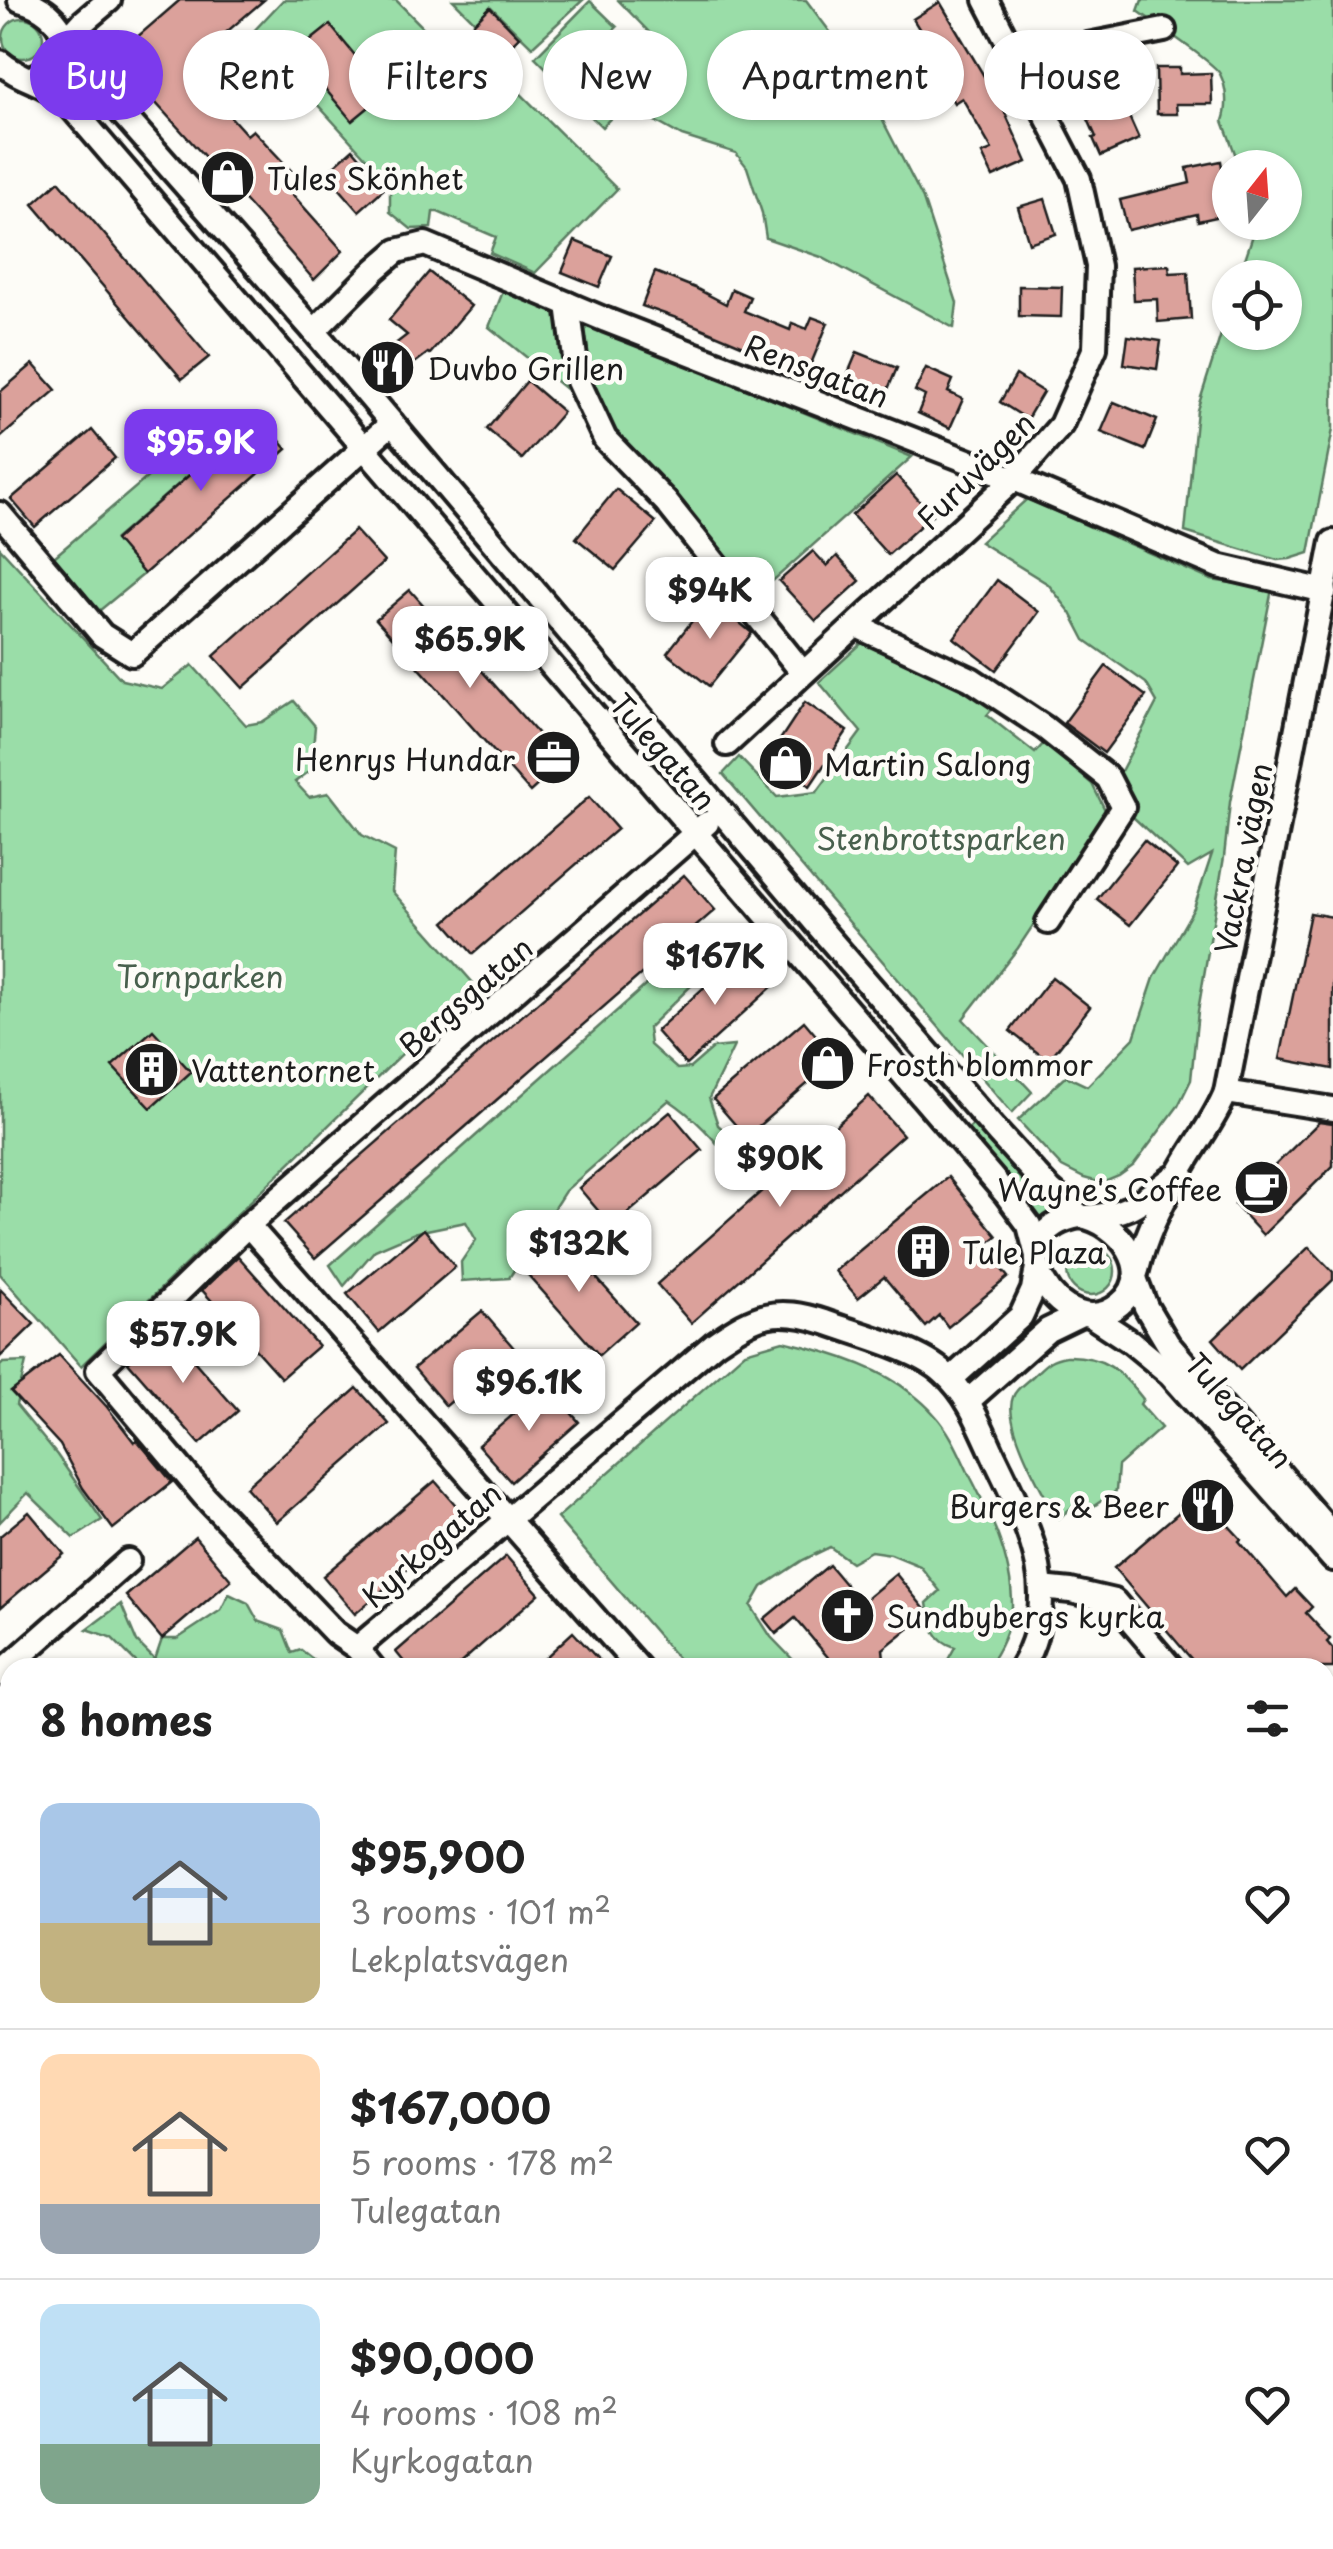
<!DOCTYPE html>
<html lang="en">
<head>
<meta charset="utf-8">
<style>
  :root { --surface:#fff; --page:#f6f6f6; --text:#222; --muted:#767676; --line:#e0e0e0; --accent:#7c3aed }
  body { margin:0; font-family:"Playpen Sans",sans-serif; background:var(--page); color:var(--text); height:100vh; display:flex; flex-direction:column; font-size:38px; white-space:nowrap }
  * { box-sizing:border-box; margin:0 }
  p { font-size:32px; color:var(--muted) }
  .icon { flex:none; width:55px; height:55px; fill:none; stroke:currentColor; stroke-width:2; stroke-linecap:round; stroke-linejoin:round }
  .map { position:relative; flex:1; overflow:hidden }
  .details { position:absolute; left:0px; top:1658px; width:1335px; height:892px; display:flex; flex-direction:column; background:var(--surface); border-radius:30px 30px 0 0; box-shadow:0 2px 8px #0004 }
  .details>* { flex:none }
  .banner { position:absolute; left:30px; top:30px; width:1275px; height:90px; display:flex; gap:20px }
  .needle { width:65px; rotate:17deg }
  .tools { position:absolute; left:1212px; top:150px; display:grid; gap:20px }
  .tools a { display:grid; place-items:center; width:90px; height:90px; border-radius:50%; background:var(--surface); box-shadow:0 2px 8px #0004; font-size:50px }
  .price { position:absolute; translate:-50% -85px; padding:0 22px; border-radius:20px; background:#fff; color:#222; font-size:32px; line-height:65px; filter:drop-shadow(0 2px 5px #0008) }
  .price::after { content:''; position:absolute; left:50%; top:60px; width:30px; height:22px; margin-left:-15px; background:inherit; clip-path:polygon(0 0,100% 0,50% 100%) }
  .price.current { background:var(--accent); color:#fff }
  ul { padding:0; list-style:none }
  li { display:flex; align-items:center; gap:30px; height:250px; padding:0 40px }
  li+li { border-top:2px solid var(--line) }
  li span { display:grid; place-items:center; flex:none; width:280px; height:200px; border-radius:20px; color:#555 }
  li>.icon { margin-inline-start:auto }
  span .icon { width:120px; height:120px; fill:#fffc; stroke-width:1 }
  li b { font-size:42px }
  h2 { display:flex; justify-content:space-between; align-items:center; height:120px; padding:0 40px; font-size:42px }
  .pill { padding:0 35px; border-radius:45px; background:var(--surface); box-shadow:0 2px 8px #0004; font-size:35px; line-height:90px }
  .pill.current { background:var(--accent); color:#fff }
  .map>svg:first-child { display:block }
</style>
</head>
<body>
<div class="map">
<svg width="1333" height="2549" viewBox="0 0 1333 2549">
  <rect width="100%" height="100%" fill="#fdfcf7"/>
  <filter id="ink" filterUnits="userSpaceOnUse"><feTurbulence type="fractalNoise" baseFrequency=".01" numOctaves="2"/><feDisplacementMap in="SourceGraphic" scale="20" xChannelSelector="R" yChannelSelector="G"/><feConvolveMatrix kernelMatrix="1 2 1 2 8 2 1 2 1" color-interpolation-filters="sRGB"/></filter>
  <g filter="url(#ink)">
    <g fill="#9adda8" stroke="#5b7c62" stroke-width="2.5">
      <polygon points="283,0 396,0 474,79 491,64 617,189 535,273 490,253 496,237 438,212 433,212 431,228 411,229 390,212 390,184 252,33"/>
      <polygon points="453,0 583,0 532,47 491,7 475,22"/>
      <polygon points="618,0 806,0 852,61 923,199 957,303 954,328 821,257 766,238 762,213 747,167 736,153 682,136 637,111 680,64"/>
      <path d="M1142,0H1333V429L1309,553L1290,559L1277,560L1185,532L1197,410L1230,306V332H1285V278L1239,277L1257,223L1285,222V168L1240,167L1223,121C1228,107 1227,88 1220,74C1215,63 1153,22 1138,11Z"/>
      <polygon points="590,1 617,27 561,83 535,57"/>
      <circle cx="23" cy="38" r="20"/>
      <polygon points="631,45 657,71 602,127 575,101"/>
      <polygon points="504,289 912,457 758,594 645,461 604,420 489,327"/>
      <polygon points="218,417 234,436 115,539 144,574 99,611 54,557"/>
      <polygon points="1027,499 1211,580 1272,589 1230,802 1224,857 1198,1011 1191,1080 1178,1106 1134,1165 1119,1176 1102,1183 1084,1178 1062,1167 1018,1120 1066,1076 1087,1086 1134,1038 1154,978 1194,908 1212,854 1188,868 1134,818 1119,775 1157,702 1146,683 1085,640 1071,613 1048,584 980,542"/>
      <polygon points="0,548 122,680 162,689 192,665 246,725 262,722 294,701 315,726 311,770 295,782 309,797 329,793 362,835 395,852 392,891 474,984 81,1366 0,1274"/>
      <polygon points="864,641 995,706 987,715 1035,753 1044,743 1092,784 1107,814 1018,948 963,1019 1032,1092 1012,1113 723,774 739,757 777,797 817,792 861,732 819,682"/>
      <path d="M672,962L699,978L648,1028L650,1045L677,1069L690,1068L713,1048L734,1046L709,1098L718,1125L769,1170L736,1168C717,1141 696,1118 669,1100L565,1191L509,1278L462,1281L461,1262L476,1240L466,1222L417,1232L375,1250L344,1286L330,1265Z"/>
      <polygon points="975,1123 1060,1213 1041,1230 961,1135"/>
      <circle cx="1091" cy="1271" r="24"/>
      <path d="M783,1341C822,1350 880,1367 911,1393C919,1399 927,1406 934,1414C950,1431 959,1453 969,1474C990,1514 1012,1558 1012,1605C1012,1623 999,1654 986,1667H944L955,1647C933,1640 930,1624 927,1603L940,1591L920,1566L891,1554L871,1551L851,1562L830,1547L803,1560L762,1587L751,1606L771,1637L800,1667H685L557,1518L745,1352Z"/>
      <path d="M1066,1356C1104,1355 1121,1371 1143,1399L1140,1404L1161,1428L1118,1466L1116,1491L1082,1514L1072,1507L1058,1519C1044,1495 1002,1423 1013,1397C1016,1388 1027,1382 1034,1375C1046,1364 1049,1359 1066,1356Z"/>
      <polygon points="26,1362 16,1405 57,1455 102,1520 74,1538 28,1493 0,1522 0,1366 3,1363"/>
      <polygon points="229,1594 248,1603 258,1621 283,1630 292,1653 301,1650 323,1667 141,1667 111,1637 87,1629 121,1604 137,1642 155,1660 162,1639 177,1639 221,1610"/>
    </g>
    <g fill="#dba19b" stroke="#1c1c1c" stroke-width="2.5">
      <polygon points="180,0 264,0 195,59 212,78 203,86 247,135 253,130 297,177 286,187 343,251 314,280 257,214 114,57"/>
      <polygon points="940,2 1003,108 1027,162 993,177 982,154 992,150 962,98 954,103 943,83 950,79 913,19"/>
      <polygon points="490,7 519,37 501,55 472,25"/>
      <polygon points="330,25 386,93 352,121 295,53"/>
      <polygon points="1156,68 1180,68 1180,74 1211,73 1212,104 1176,104 1177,114 1157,114"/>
      <polygon points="1114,94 1122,111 1126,110 1139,139 1101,156 1093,138 1096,137 1083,108"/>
      <polygon points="353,149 386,187 359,211 326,173"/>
      <polygon points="1221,161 1230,214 1198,221 1197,214 1128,230 1120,200 1190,183 1187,168"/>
      <polygon points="59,181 209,357 182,379 33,204"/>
      <polygon points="1045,199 1056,234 1029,243 1018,207"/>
      <polygon points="575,241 612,256 599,287 562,272"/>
      <polygon points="1169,265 1170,273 1188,272 1191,319 1158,322 1157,299 1134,300 1132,267"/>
      <polygon points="429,272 471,306 430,354 428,353 388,383 372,362 407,335 389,320"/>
      <polygon points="655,272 695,288 726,304 732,289 750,297 744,311 790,330 792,323 807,329 812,317 828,323 808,371 792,364 794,359 749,340 746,347 682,320 642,306"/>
      <polygon points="1019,286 1062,287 1061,317 1019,316"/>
      <polygon points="1128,336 1161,341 1157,369 1124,364"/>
      <polygon points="857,352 897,368 886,394 846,378"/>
      <polygon points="33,364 56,390 0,438 0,392"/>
      <polygon points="926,368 953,380 948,392 963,399 950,428 918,413 925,396 915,391"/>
      <polygon points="1016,375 1043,392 1027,419 1000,402"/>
      <polygon points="527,381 563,412 522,459 487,429"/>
      <polygon points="1114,402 1157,420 1145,450 1101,432"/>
      <polygon points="258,415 287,449 144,574 115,540"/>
      <polygon points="92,430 115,458 35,527 11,499"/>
      <polygon points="896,475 932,515 888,555 852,515"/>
      <polygon points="616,489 656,522 615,570 576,538"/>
      <polygon points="355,530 384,562 243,688 214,656"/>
      <polygon points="813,551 827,566 837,556 860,581 816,621 779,581"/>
      <polygon points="997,580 1039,612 996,670 954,638"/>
      <polygon points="410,590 563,762 530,792 376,619"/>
      <polygon points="710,598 752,633 709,686 667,653"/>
      <polygon points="1106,666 1146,696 1104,753 1064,723"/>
      <polygon points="805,702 847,731 810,786 768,758"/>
      <polygon points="589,797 617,829 473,954 445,922"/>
      <polygon points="1144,840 1177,867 1130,925 1097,899"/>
      <polygon points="684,875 715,910 315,1258 284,1223"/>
      <polygon points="1310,913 1333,917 1333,1069 1280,1059"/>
      <polygon points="744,951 774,985 686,1065 656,1031"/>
      <polygon points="1052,977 1090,1007 1048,1061 1010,1031"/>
      <polygon points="804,1021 836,1059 746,1137 713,1099"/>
      <polygon points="153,1030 191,1072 151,1108 112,1066"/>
      <polygon points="869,1096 903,1135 691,1323 657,1284"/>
      <polygon points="670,1112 702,1150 612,1227 579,1188"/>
      <polygon points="1319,1122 1333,1124 1333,1166 1263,1235 1235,1205"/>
      <polygon points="948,1177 997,1236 983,1247 1008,1277 948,1327 939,1315 926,1327 884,1277 858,1298 835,1271"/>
      <polygon points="424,1229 455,1267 379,1332 347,1294"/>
      <polygon points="558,1235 636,1322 599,1355 522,1268"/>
      <polygon points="1309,1247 1333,1272 1333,1280 1240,1370 1213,1339"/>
      <polygon points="238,1256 318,1346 281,1378 202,1290"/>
      <polygon points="0,1289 34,1324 0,1357"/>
      <polygon points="482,1311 514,1348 446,1406 414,1368"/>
      <polygon points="165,1328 238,1411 200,1444 128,1362"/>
      <polygon points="59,1355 107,1407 134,1442 137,1440 172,1482 113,1529 83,1488 60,1445 11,1392"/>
      <polygon points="547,1385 579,1422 511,1482 478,1445"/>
      <polygon points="357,1388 389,1424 277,1522 246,1487"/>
      <polygon points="435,1481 467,1518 355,1614 323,1576"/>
      <polygon points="1207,1488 1224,1507 1217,1513 1241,1539 1239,1541 1287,1597 1295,1589 1312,1607 1306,1613 1330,1639 1327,1642 1333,1649 1333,1668 1199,1668 1114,1568"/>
      <polygon points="29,1512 64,1554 0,1608 0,1536"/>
      <polygon points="195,1537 231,1580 162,1639 126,1596"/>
      <polygon points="506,1556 539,1594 455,1668 409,1668 396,1652"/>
      <polygon points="829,1565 861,1603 896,1574 928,1613 883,1649 885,1668 837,1668 795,1618 776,1634 764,1619"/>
      <polygon points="573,1632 606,1668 534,1668"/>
    </g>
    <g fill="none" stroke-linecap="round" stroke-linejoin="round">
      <defs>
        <g id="minor">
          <path d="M20,0C66,12 84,57 31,78"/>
          <polyline points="64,43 83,22 109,0"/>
          <polyline points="64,51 91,78 314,331 826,935 998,1133 1050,1190 1080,1216"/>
          <polyline points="1017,59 1164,30"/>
          <path d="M0,62C19,79 44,82 65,100L1006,1194L1029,1225L1036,1252"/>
          <polyline points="568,304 578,381 605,439 666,502 803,673"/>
          <polyline points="314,331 375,270 397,251 425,244 606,320 1014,479 1218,566 1325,591"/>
          <polyline points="0,514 102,635 132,654 392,423"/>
          <polyline points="857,626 971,679 1045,728 1108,778 1123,807 1048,922"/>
          <polyline points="727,744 1014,479 1061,425 1095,348 1098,266 1079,179 986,0"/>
          <polyline points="1226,1092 1333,1109"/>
          <path d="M1080,1216C1119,1222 1158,1272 1120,1304C1065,1351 987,1232 1080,1216Z"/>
          <path d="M1087,1217C1130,1214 1139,1203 1172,1178"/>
          <polyline points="248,1225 639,1668"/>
          <path d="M1137,1270C1145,1237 1161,1204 1178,1175C1193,1146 1214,1122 1226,1092L1333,542"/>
          <polyline points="1136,1281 1146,1307 1168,1344 1331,1533"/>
          <polyline points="1090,1315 1131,1342 1170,1374 1333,1559"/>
          <polyline points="951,1379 1021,1316 1033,1290 1037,1267"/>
          <polyline points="968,1401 1048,1330 1081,1314"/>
          <polyline points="1041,1588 1071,1591 1114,1601 1171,1668"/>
          <path d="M357,1648L715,1343C757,1314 775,1306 825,1322C858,1334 920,1350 944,1373C969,1395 981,1428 995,1458C1028,1527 1065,1593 1021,1668"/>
          <polyline points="373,1668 357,1648 335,1633 205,1497 98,1370 248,1225 707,823"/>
          <polyline points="0,1674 128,1561"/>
          <polyline points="0,1795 10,1806"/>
          <polyline points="1325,1848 1333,1857"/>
          <polyline points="0,2112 10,2104"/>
          <polyline points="1325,2186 1333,2196"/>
          <polyline points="1325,2231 1333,2224"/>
          <polyline points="0,2306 10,2317"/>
          <polyline points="225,2540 233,2549"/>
          <polyline points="641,2540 649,2549"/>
          <polyline points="1125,2540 1133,2549"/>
          <polyline points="537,2549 547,2540"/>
        </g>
      </defs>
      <use href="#minor" stroke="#1c1c1c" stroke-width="30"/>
      <use href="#minor" stroke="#fdfcf7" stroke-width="22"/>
      <defs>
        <g id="rail">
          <polyline points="0,2371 10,2382"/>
          <polyline points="0,2413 10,2425"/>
          <polyline points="104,2540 112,2549"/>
          <polyline points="156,2540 164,2549"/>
        </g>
      </defs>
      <use href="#rail" stroke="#1c1c1c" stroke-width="10"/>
      <use href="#rail" stroke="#fdfcf7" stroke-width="6" stroke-dasharray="19" stroke-linecap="butt"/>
    </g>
  </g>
  <defs>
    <symbol id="shop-disc" viewBox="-11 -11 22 22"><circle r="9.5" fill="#1c1c1c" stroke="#fdfcf7"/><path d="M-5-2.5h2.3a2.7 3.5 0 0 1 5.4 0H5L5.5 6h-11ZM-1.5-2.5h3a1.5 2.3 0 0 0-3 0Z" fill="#fff"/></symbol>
    <symbol id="restaurant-disc" viewBox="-11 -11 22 22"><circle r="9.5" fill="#1c1c1c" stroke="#fdfcf7"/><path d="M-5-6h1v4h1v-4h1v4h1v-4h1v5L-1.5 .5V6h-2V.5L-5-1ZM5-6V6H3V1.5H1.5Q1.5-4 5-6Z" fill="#fff"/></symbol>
    <symbol id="office-disc" viewBox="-11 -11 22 22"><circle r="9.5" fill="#1c1c1c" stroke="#fdfcf7"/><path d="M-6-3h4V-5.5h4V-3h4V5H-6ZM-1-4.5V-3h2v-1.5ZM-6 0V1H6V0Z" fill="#fff"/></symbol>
    <symbol id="building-disc" viewBox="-11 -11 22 22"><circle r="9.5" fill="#1c1c1c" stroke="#fdfcf7"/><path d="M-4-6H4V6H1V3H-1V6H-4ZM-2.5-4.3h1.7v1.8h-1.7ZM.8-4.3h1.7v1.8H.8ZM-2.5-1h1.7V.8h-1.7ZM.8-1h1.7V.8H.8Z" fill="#fff"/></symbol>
    <symbol id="cafe-disc" viewBox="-11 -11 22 22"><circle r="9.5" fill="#1c1c1c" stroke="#fdfcf7"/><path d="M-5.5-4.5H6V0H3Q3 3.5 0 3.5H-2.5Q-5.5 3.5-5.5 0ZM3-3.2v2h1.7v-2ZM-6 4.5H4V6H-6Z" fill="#fff"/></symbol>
    <symbol id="church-disc" viewBox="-11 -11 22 22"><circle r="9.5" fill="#1c1c1c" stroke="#fdfcf7"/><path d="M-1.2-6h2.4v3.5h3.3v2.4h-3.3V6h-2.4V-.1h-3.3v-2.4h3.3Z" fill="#fff"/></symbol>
  </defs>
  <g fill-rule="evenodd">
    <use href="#shop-disc" x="196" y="146" width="63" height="63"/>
    <use href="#restaurant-disc" x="356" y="336" width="63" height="63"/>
    <use href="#office-disc" x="522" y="726" width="63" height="63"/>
    <use href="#shop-disc" x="754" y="732" width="63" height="63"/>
    <use href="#shop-disc" x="796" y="1032" width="63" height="63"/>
    <use href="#building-disc" x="120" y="1038" width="63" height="63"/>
    <use href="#cafe-disc" x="1230" y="1156" width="63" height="63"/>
    <use href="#building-disc" x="892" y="1220" width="63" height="63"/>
    <use href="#restaurant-disc" x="1176" y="1474" width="63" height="63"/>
    <use href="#church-disc" x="816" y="1584" width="63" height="63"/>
  </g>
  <g text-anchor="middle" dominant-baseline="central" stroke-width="9" stroke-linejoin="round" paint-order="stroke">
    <g font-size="30" fill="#1c1c1c" stroke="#fdfcf7" text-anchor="start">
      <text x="267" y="177">Tules Skönhet</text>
      <text x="427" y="367">Duvbo Grillen</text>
      <text x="515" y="758" text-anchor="end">Henrys Hundar</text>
      <text x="824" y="763">Martin Salong</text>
      <text x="866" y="1063">Frosth blommor</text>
      <text x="191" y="1069">Vattentornet</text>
      <text x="1222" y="1188" text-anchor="end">Wayne's Coffee</text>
      <text x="962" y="1251">Tule Plaza</text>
      <text x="1169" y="1505" text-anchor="end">Burgers &amp; Beer</text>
      <text x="886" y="1615">Sundbybergs kyrka</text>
    </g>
    <g font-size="30" fill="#1c1c1c" stroke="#fdfcf7">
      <text transform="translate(817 370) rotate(21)">Rensgatan</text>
      <text transform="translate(975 470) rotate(-45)">Furuvägen</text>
      <text transform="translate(664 751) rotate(49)">Tulegatan</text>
      <text transform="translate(1242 858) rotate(-79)">Vackra vägen</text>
      <text transform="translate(465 996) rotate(-41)">Bergsgatan</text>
      <text transform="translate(1240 1410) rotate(48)">Tulegatan</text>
      <text transform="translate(431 1544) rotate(-41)">Kyrkogatan</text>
    </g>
    <g font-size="30" fill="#48604d" stroke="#fdfcf7">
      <text x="941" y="837">Stenbrottsparken</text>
      <text x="200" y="975">Tornparken</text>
    </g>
  </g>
</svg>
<div class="tools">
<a><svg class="needle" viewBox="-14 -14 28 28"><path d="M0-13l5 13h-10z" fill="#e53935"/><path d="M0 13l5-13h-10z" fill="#767676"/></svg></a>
<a><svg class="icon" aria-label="locate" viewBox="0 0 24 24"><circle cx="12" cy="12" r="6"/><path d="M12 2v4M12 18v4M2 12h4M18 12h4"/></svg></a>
</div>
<b class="price current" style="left:201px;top:494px">$95.9K</b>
<b class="price" style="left:710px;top:642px">$94K</b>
<b class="price" style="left:470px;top:691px">$65.9K</b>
<b class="price" style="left:715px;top:1008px">$167K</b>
<b class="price" style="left:780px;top:1210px">$90K</b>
<b class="price" style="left:579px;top:1295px">$132K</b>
<b class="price" style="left:183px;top:1386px">$57.9K</b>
<b class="price" style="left:529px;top:1434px">$96.1K</b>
<div class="banner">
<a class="pill current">Buy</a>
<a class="pill">Rent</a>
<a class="pill">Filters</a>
<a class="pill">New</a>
<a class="pill">Apartment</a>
<a class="pill">House</a>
</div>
<section class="details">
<h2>8 homes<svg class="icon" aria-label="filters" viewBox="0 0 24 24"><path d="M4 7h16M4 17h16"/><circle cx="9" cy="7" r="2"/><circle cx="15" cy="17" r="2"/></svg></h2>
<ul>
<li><span style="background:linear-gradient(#a9c7e8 60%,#c2b280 0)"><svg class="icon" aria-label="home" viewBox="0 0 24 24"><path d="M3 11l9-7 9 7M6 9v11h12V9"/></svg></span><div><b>$95,900</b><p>3 rooms · 101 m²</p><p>Lekplatsvägen</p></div><svg class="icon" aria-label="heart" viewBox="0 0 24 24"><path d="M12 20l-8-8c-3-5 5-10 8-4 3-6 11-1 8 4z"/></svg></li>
<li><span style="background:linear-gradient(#ffd9b3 75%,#9aa5b1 0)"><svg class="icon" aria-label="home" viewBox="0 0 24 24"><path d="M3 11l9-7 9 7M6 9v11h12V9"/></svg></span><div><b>$167,000</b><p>5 rooms · 178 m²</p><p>Tulegatan</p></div><svg class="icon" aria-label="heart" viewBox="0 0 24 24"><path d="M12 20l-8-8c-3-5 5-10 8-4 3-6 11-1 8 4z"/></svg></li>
<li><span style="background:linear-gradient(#bfe0f5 70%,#7fa58c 0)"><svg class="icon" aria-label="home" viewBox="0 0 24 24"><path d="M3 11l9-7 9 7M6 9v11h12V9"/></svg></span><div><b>$90,000</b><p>4 rooms · 108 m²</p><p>Kyrkogatan</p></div><svg class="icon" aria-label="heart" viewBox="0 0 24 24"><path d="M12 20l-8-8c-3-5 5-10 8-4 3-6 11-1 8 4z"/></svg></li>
</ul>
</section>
</div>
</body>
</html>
